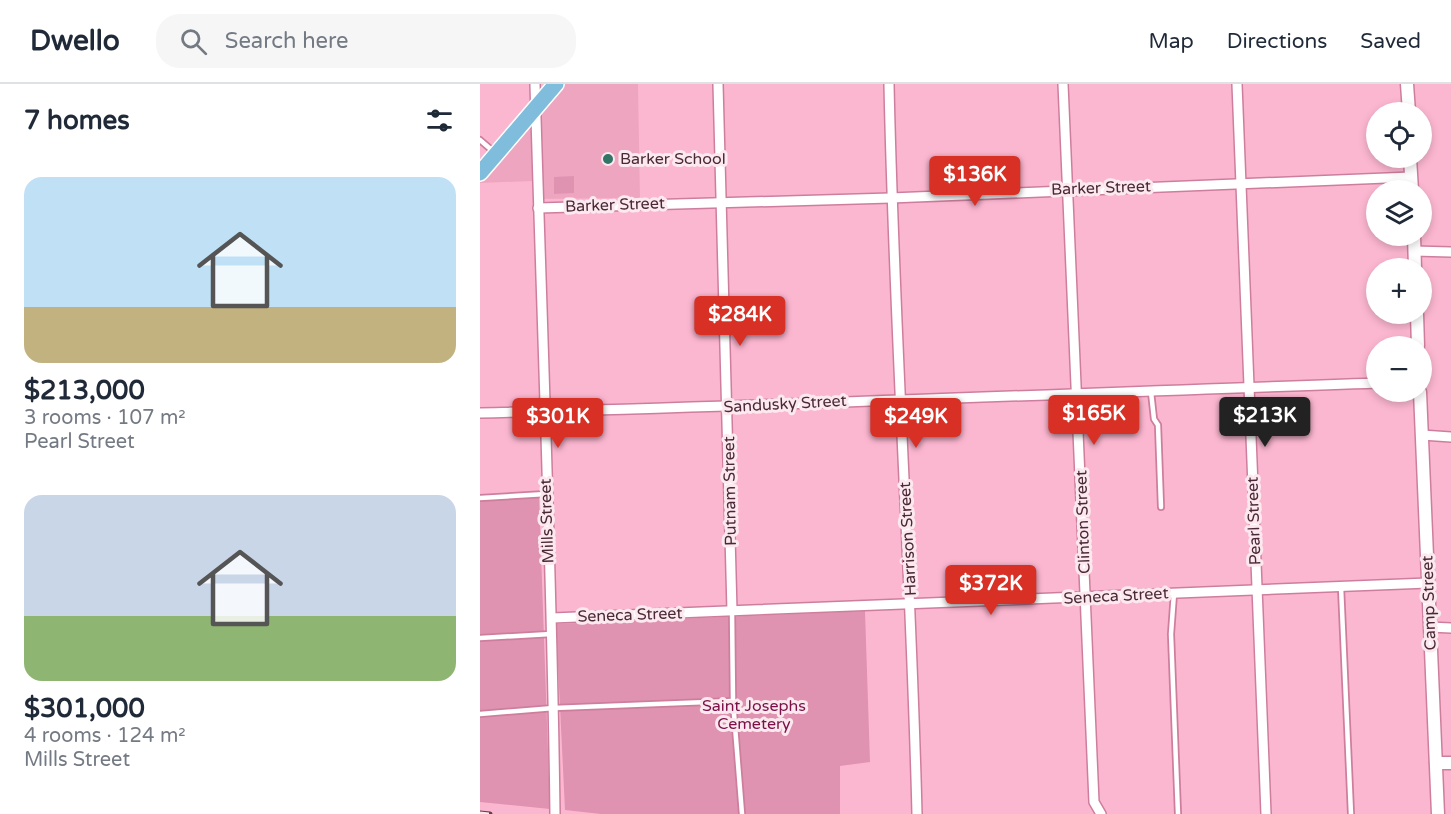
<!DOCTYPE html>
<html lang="en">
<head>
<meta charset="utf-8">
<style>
  :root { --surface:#fff; --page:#f6f6f7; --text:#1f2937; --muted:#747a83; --line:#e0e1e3; --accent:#d93025 }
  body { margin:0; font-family:"Varela Round",sans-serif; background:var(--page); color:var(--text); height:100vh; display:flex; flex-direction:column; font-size:22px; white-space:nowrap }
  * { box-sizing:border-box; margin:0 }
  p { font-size:20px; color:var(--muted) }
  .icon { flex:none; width:33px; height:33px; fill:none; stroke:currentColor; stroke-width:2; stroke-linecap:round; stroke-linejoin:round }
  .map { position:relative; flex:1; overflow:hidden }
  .drawer { display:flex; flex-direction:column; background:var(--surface); width:480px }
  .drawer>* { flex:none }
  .fabs { position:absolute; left:886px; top:18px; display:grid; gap:12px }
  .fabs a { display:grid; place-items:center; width:66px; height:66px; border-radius:50%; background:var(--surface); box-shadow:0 3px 9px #0003; font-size:30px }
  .price { position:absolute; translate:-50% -51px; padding:0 14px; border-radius:6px; background:var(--accent); color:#fff; font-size:20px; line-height:39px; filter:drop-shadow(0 2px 3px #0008) }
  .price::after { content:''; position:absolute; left:50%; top:36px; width:18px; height:14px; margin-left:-9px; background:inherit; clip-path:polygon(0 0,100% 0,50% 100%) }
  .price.selected { background:#222; color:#fff }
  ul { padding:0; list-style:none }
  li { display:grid; align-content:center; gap:12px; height:318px; padding:0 24px }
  li span { display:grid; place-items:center; height:186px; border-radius:18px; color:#555 }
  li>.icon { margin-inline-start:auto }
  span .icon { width:108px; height:108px; fill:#fffc; stroke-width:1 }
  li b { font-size:26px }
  h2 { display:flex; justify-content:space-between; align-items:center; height:72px; padding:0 24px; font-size:26px }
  header { display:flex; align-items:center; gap:36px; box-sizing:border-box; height:84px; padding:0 30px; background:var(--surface); border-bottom:2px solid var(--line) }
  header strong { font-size:28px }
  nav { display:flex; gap:33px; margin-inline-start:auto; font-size:21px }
  .search { width:420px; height:54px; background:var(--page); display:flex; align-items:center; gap:15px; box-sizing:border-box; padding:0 21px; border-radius:24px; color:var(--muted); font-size:22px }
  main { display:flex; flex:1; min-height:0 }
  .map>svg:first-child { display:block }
</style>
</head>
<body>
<header>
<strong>Dwello</strong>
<div class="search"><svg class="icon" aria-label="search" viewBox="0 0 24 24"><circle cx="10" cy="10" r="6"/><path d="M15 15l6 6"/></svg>Search here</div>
<nav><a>Map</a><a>Directions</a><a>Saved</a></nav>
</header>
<main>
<section class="drawer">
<h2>7 homes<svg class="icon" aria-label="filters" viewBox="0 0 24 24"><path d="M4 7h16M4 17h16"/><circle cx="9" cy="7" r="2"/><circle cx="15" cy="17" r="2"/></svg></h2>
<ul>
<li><span style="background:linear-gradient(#bfe0f5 70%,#c2b280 0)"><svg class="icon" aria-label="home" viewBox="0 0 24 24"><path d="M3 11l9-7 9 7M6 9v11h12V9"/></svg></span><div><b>$213,000</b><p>3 rooms · 107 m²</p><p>Pearl Street</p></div></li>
<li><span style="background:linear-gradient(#c9d6e8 65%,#8fb573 0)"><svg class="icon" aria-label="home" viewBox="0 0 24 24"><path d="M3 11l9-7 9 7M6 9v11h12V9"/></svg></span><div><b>$301,000</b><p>4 rooms · 124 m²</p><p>Mills Street</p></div></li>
</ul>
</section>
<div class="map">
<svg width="971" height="730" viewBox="0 0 971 730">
  <rect width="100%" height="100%" fill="#fcb7d0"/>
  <polygon fill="#eea6c0" points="72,0 158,0 160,114 55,115 53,97 0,99 0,82"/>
  <g fill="#df93b0">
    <polygon points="94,92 94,109 74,110 74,93"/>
    <polygon points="59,412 70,725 0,718 0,414"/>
    <polygon points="385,527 390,678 360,682 360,730 121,730 85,726 76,540"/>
  </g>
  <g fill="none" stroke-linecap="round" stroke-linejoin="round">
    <defs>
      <g id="service">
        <polyline points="0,56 14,68"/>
        <polyline points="671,308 674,335 678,341 681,423"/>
        <polyline points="0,414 66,410"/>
        <polyline points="861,503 871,730"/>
        <polyline points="694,509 691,550 698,730"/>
        <polyline points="252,527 253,617 262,730"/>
        <polyline points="0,554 71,550"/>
        <polyline points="0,630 74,624 253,617"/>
      </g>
      <g id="minor">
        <path d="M55,0C62,243 72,487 75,730"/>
        <polyline points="238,0 252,527"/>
        <path d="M409,0C414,244 431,486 437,730"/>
        <polyline points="583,0 614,718 621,730"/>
        <polyline points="757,0 786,730"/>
        <polyline points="58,124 411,114 931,93"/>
        <polyline points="934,167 971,168"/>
        <path d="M0,329C299,322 598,309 897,299"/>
        <polyline points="942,351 971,353"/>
        <polyline points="72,534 948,499"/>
        <polyline points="950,543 971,544"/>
      </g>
      <g id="tertiary">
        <polyline points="927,0 929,28"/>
        <polyline points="930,74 932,106"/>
        <polyline points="934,152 935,184"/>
        <polyline points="937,230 938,262"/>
        <polyline points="940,308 958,730"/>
        <polyline points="956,679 971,679"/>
      </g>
      <polyline id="primary" points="0,89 76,0"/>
    </defs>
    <use href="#service" stroke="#ce7e9d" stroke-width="8"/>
    <use href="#minor" stroke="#ce7e9d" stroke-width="12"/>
    <use href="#tertiary" stroke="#ce7e9d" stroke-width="15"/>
    <use href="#primary" stroke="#fff" stroke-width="18"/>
    <use href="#service" stroke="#fff" stroke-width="4.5"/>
    <use href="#minor" stroke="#fff" stroke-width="9"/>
    <use href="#tertiary" stroke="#fff" stroke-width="12"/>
    <use href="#primary" stroke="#80bddc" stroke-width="15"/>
    <defs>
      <polyline id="rail" points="0,729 10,730"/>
    </defs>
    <use href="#rail" stroke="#633d4b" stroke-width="5"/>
    <use href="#rail" stroke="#fbe9ef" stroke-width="3" stroke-dasharray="9" stroke-linecap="butt"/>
  </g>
  <circle fill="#327465" stroke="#fbe9ef" stroke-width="2" cx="128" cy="75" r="6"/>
  <g text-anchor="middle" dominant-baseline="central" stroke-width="6" stroke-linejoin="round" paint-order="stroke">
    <g font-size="16" fill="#4a2936" stroke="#fbe9ef" text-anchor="start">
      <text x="140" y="75">Barker School</text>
    </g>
    <g font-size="16" fill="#4a2936" stroke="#fbe9ef">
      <text transform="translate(621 104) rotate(-2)">Barker Street</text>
      <text transform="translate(135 121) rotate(-2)">Barker Street</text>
      <text transform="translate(305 320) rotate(-3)">Sandusky Street</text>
      <text transform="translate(250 407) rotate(-91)">Putnam Street</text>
      <text transform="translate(67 437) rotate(-92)">Mills Street</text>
      <text transform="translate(774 437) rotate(-92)">Pearl Street</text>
      <text transform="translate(603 438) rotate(-92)">Clinton Street</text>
      <text transform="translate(428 455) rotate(-93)">Harrison Street</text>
      <text transform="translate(636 512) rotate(-3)">Seneca Street</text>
      <text transform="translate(949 519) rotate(-92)">Camp Street</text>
      <text transform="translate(150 531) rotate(-2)">Seneca Street</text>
    </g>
    <g font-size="16" fill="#7a1047" stroke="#fbe9ef">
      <text x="274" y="622">Saint Josephs<tspan x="274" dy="18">Cemetery</tspan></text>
    </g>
  </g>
</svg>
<div class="fabs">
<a><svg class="icon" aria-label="locate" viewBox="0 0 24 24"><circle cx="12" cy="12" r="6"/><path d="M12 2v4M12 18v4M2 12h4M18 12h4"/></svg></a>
<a><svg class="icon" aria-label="layers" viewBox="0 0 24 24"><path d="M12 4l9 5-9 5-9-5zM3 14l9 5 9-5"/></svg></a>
<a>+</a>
<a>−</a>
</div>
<b class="price" style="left:495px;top:123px">$136K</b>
<b class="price" style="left:260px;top:263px">$284K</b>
<b class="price" style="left:614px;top:362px">$165K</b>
<b class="price selected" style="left:785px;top:364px">$213K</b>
<b class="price" style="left:78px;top:365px">$301K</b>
<b class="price" style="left:436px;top:365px">$249K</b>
<b class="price" style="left:511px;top:532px">$372K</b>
</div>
</main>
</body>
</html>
